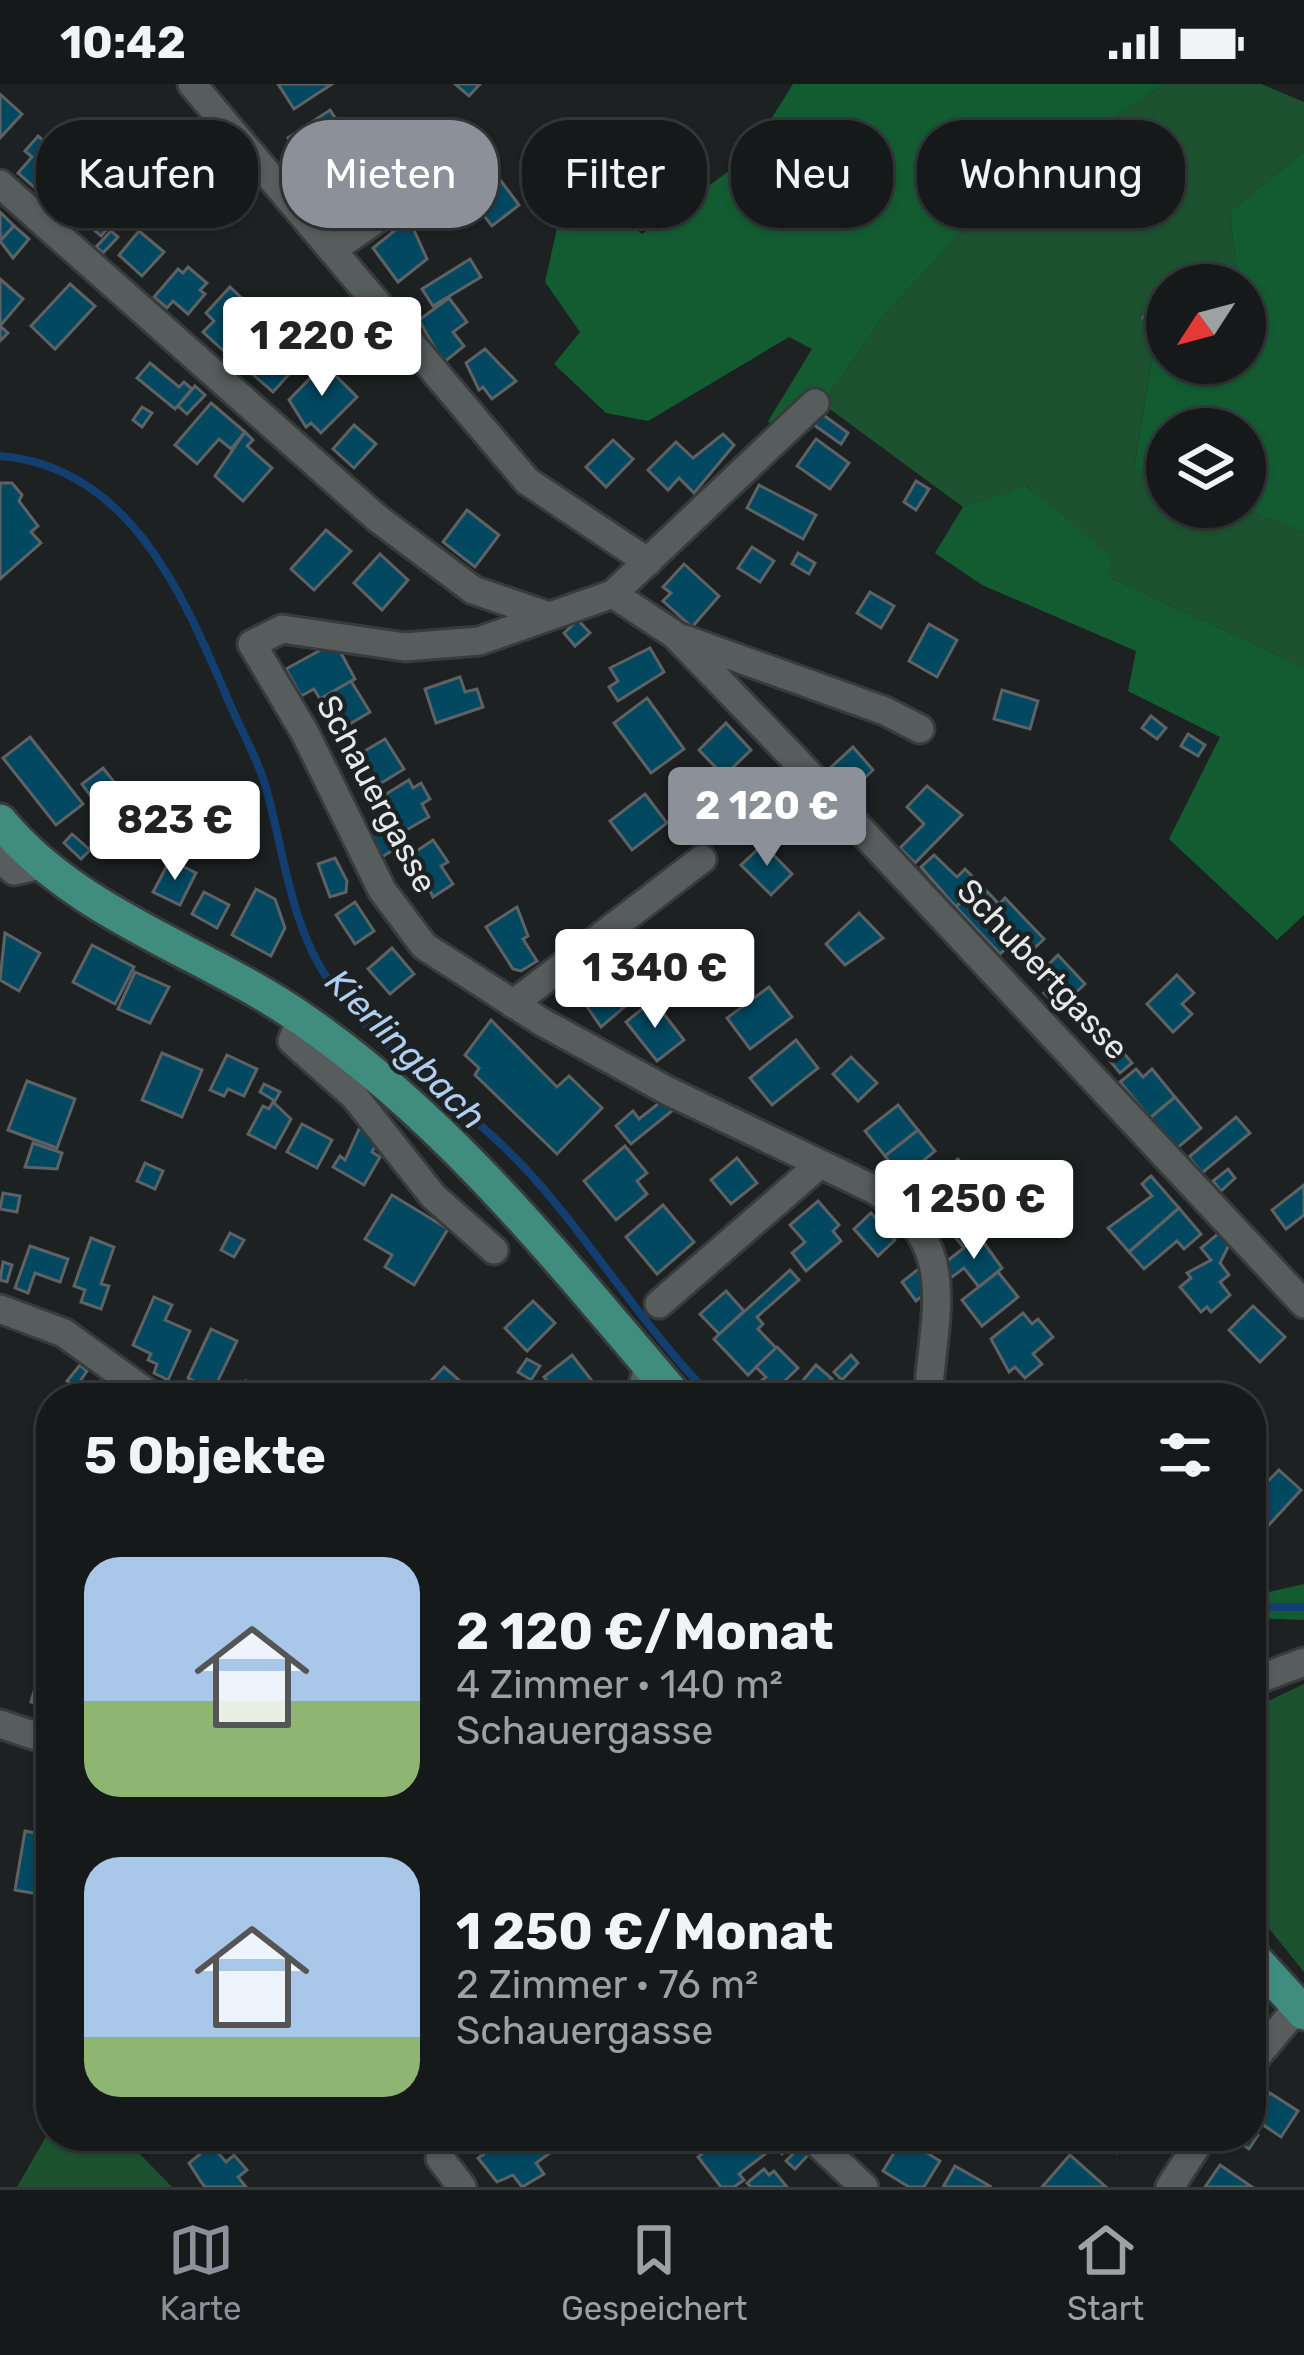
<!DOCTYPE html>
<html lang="de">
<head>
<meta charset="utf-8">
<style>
  :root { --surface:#161919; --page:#232626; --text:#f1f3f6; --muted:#9ea0a2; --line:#353838; --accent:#8c9099 }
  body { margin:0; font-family:Rubik,sans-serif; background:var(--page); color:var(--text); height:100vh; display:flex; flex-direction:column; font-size:45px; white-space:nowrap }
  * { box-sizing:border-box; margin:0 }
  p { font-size:39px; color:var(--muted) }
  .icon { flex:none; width:66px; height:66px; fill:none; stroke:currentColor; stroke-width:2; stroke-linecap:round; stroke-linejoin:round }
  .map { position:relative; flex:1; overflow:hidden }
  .details { position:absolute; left:36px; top:1299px; width:1230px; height:768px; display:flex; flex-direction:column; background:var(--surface); border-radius:48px; box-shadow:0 3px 9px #0004,0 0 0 3px var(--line) }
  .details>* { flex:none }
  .guide { position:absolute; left:36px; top:36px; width:1233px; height:108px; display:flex; gap:24px }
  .needle { width:78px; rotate:234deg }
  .tools { position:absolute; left:1146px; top:180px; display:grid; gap:24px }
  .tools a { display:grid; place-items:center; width:120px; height:120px; border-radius:50%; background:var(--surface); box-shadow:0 3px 9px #0004,0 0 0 3px var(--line); font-size:60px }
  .price { position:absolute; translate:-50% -102px; padding:0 27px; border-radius:12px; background:#fff; color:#222; font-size:39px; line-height:78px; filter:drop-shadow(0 3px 6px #0008) }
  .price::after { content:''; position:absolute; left:50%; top:72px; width:36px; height:27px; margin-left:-18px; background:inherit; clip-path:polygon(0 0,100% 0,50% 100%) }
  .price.active { background:var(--accent); color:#fff }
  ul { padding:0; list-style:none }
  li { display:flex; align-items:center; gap:36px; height:300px; padding:0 48px }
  li span { display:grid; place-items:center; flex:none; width:336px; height:240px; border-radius:36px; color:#555 }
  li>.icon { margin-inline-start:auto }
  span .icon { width:144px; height:144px; fill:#fffc; stroke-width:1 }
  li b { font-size:51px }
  h2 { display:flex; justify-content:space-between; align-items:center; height:144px; padding:0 48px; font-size:51px }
  .pill { padding:0 42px; border-radius:48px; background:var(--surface); box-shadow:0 3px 9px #0004,0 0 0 3px var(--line); font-size:42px; line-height:108px }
  .pill.active { background:var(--accent); color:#fff }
  .status { display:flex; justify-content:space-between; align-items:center; height:84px; padding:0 60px; background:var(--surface); direction:ltr }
  .status svg { height:33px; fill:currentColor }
  .tab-bar { display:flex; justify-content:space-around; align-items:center; height:168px; border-top:3px solid var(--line); background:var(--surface); font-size:33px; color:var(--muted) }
  .tab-bar a { display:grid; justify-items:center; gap:6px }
  .tab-bar .active { color:var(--accent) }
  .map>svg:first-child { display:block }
</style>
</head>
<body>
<div class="status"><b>10:42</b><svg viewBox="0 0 49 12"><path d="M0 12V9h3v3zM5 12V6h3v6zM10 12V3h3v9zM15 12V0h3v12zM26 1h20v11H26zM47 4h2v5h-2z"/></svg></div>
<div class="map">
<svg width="1304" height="2103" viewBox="0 0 1304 2103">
  <rect width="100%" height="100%" fill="#1d2121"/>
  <g fill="#1d5230">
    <polygon points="1165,0 1261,0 1304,18 1304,67 1230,128 1238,201 1167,201 1167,267 1153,270 1134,383 1167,396 1167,423 1238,423 1304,448 1304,583 1109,493 1027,402 963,423 823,320 884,231 1002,105"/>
    <polygon points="1304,1600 1304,1888 1251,1822 1251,1625"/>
    <polygon points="51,2044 51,2052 122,2052 172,2103 17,2103"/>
  </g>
  <g fill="#135c32">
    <polygon points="793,0 1165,0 1002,105 884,231 823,320 767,339 812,265 789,253 648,337 606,329 554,280 580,248 545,198 558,140 593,111 642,150 747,74"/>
    <polygon points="1304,67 1304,448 1238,423 1245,423 1245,345 1167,345 1167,396 1134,384 1153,270 1167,267 1167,279 1245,279 1245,201 1238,201 1230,128"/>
    <polygon points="1026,402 1110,472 1109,493 1304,583 1304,831 1277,856 1169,755 1220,653 1128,607 1136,567 982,501 935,469 963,423"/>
    <polygon points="1304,1500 1304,1536 1251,1534 1251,1512"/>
  </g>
  <polygon fill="#123e70" points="1110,45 1130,55 1139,79 1126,86 1102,52"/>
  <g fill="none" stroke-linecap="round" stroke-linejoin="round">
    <g stroke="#123e70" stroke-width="8">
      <path d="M0,372C131,382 185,515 229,618C242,648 260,679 268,711C285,775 291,843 331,900C375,962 468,1023 523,1082C591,1155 642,1243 713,1314"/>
      <polyline points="1251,1530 1264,1523 1304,1523"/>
    </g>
  </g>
  <g fill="#024860" stroke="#5e6264" stroke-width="3">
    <polygon points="278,0 332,0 294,25"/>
    <polygon points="455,0 480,0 469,12"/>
    <polygon points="0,10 22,30 0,54"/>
    <polygon points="330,26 347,52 305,80 288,54"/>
    <polygon points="407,45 426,69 401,90 381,66"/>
    <polygon points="38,52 70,80 43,111 18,89 32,73 25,67"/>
    <polygon points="371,85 385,104 349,131 330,105 348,92 353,99"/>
    <polygon points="495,89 519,121 492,142 475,120 487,111 479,101"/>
    <polygon points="82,92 101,109 79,133 60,116"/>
    <polygon points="101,109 122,128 101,152 79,133"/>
    <polygon points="0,128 14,142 0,157"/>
    <polygon points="409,135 427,175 398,198 373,164"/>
    <polygon points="14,142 29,155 13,174 0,157"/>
    <polygon points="111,147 118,153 103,169 96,163"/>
    <polygon points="139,147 164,168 142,192 119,171"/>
    <polygon points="470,175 481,193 433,222 422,205"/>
    <polygon points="188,183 207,199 200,206 205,210 188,230 173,217 167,224 154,213 178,185 183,189"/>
    <polygon points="0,195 23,215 0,242 8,249 0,257"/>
    <polygon points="70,200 95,222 55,265 31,242"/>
    <polygon points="230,203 263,234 228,271 203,248 214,237 206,229"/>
    <polygon points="1164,205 1167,207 1167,251 1143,234"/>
    <polygon points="449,214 467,238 453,248 464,262 443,279 419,236"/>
    <polygon points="262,262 292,287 273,308 244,283"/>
    <polygon points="240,265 247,273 238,282 230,274"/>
    <polygon points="485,265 516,297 492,315 483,303 479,306 466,279"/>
    <polygon points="150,279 179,303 184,298 192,305 175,325 137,294"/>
    <polygon points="324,280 357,313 321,349 311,339 306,343 289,316"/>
    <polygon points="195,302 205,311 187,330 178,322"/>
    <polygon points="211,319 245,348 231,365 219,355 197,380 175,361"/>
    <polygon points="142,323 152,329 142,343 133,336"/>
    <polygon points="822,330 848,349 841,360 814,341"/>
    <polygon points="354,341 376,360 354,384 333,365"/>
    <polygon points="245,348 253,356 247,362 272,384 243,417 215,392"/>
    <polygon points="723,350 734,361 694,409 679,394 668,406 648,386 676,358 693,374"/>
    <polygon points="816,355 849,379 830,405 797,382"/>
    <polygon points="613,356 633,375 606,403 586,383"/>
    <polygon points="916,397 929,405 916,426 904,418"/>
    <polygon points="0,399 12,399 22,411 19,417 38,442 31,448 41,459 0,495"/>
    <polygon points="759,401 816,431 803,455 747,424"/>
    <polygon points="467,426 499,451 475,483 443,458"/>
    <polygon points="326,446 351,467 314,506 291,485"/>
    <polygon points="752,463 774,477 760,498 738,484"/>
    <polygon points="798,469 815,479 809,490 792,480"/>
    <polygon points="380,470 408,496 382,526 354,499"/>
    <polygon points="684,480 719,512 692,543 663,517 671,509 663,503"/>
    <polygon points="870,508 894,522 881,544 857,529"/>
    <polygon points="578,536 590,549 575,562 564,549"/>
    <polygon points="929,540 957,556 937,593 909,577"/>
    <polygon points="335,558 355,595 320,615 314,605 301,612 286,585"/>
    <polygon points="650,564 664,588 618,617 609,603 618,597 610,584"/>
    <polygon points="460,593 465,608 477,605 483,623 436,639 425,605"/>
    <polygon points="351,597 370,628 338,647 320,615"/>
    <polygon points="1002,606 1038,617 1030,645 994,635"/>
    <polygon points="647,614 684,665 651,689 614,639"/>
    <polygon points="1151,632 1166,644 1157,655 1142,644"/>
    <polygon points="726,639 751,666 724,692 699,666"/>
    <polygon points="1188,650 1205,661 1198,672 1181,662"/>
    <polygon points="30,653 83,720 56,741 3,674"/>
    <polygon points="385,655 404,685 370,706 351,675"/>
    <polygon points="853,663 873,686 849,708 829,685"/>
    <polygon points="103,684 114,698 92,714 82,700"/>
    <polygon points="409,696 413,704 421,699 430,715 422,720 429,733 396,752 401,761 382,773 365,746 386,729 378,715"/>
    <polygon points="927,702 962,731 915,779 900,764 924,740 907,723"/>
    <polygon points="645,710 667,739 632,766 610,737"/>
    <polygon points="72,750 90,766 81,775 64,759"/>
    <polygon points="433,756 448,778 441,782 453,800 433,813 412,770"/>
    <polygon points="763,760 792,790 771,811 741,781"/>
    <polygon points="934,771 957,793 965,785 980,800 956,823 921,783"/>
    <polygon points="335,774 347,797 346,808 330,813 318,780"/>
    <polygon points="170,776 196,789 180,821 153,808"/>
    <polygon points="980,800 999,820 1005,814 1044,855 1025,873 1011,859 1000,870 956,823"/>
    <polygon points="256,805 275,815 285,844 271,872 232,851"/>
    <polygon points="204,808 229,821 217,844 192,830"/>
    <polygon points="355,818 374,847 355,860 336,831"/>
    <polygon points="517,823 528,852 523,855 537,877 521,887 513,885 486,843"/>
    <polygon points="859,829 883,854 845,881 826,860"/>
    <polygon points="5,849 40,869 19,907 0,896"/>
    <polygon points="92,861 134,883 115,920 73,898"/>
    <polygon points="392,864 414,890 390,910 368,885"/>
    <polygon points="617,869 651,900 601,943 577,908"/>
    <polygon points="1058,871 1085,900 1059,924 1044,909 1053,900 1041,888"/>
    <polygon points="135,888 169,903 150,939 118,925"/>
    <polygon points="1177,891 1194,909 1182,920 1192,930 1173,948 1147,920"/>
    <polygon points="769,903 792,933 750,965 727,934"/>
    <polygon points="653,916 684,956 657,977 626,938"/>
    <polygon points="491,936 557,1003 569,992 602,1024 557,1070 475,991 479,984 465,971"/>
    <polygon points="796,956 818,984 772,1021 750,994"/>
    <polygon points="1117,961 1132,979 1120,989 1105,971"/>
    <polygon points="162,969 202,986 182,1033 142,1016"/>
    <polygon points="227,971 257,985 244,1012 228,1005 224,1012 210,1006"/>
    <polygon points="851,973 877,999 858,1017 833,990"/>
    <polygon points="1136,985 1143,993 1152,985 1175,1013 1150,1034 1120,998"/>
    <polygon points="27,997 75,1015 57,1064 8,1046"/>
    <polygon points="264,1000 280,1008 275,1017 260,1008"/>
    <polygon points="1175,1013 1201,1044 1176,1065 1150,1034"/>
    <polygon points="664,1015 673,1026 631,1060 616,1042 633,1027 639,1035"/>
    <polygon points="273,1018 291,1035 275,1064 248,1050 263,1022 269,1025"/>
    <polygon points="898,1021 918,1046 885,1072 865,1047"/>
    <polygon points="1236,1033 1250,1049 1202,1089 1189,1073"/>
    <polygon points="302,1040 332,1056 317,1084 287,1068"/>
    <polygon points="360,1043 378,1058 372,1068 380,1073 364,1101 333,1083 340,1072 345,1076"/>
    <polygon points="918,1046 935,1067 902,1094 885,1072"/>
    <polygon points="33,1059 62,1069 57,1085 25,1083"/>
    <polygon points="625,1062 647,1089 637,1097 647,1110 616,1136 584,1097"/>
    <polygon points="737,1074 757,1099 731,1120 711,1096"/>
    <polygon points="958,1075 979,1100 955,1120 934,1095"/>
    <polygon points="145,1079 163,1087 155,1105 137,1097"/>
    <polygon points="1228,1085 1235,1094 1221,1107 1213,1097"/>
    <polygon points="1151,1092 1179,1124 1129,1168 1108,1144 1152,1112 1142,1100"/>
    <polygon points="1304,1101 1304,1131 1286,1145 1272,1126"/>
    <polygon points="3,1109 20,1112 17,1128 0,1125"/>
    <polygon points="984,1109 1003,1132 964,1164 945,1140"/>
    <polygon points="392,1111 448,1145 414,1201 385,1183 392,1171 365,1155"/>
    <polygon points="818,1117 839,1141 833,1147 841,1157 806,1187 792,1169 805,1158 790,1141"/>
    <polygon points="663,1121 694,1158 657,1190 626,1153"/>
    <polygon points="1179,1124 1201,1150 1184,1165 1177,1157 1144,1185 1129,1168"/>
    <polygon points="871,1129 895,1156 878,1172 854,1145"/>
    <polygon points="230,1149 244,1156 234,1173 221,1166"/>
    <polygon points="1219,1149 1229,1161 1220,1179 1229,1191 1220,1198 1230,1211 1211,1228 1207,1223 1201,1228 1180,1203 1191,1194 1187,1189 1211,1176 1201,1164"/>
    <polygon points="979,1152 1002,1184 979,1203 964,1184 952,1193 942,1181"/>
    <polygon points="91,1154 114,1163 101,1200 109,1202 101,1225 81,1218 85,1206 74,1202"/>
    <polygon points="30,1162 68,1175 60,1198 35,1189 28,1209 15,1204"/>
    <polygon points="3,1178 12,1181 7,1198 0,1196"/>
    <polygon points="921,1183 925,1209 916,1217 902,1198"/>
    <polygon points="790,1186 799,1196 757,1233 763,1240 758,1245 776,1264 748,1291 714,1255"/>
    <polygon points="998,1188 1018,1213 982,1242 962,1216"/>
    <polygon points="726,1207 744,1227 719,1250 700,1230"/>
    <polygon points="154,1213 172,1221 165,1236 190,1247 168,1296 154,1289 157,1280 148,1276 151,1270 133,1261"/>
    <polygon points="533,1217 555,1239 527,1267 505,1244"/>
    <polygon points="1253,1222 1285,1253 1260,1278 1229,1246"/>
    <polygon points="1023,1229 1032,1240 1038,1235 1053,1253 1033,1270 1042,1280 1025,1294 1015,1283 1009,1288 991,1255"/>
    <polygon points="211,1245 237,1257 213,1307 188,1294"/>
    <polygon points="777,1263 798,1284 769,1312 757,1300 766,1293 756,1283"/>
    <polygon points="572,1271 603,1311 524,1314 549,1299 544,1293"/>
    <polygon points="851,1271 858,1279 842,1296 834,1288"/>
    <polygon points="527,1275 540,1282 531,1296 518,1288"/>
    <polygon points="80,1281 87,1287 76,1303 67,1297"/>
    <polygon points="816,1281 832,1295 823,1305 827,1314 788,1314"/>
    <polygon points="444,1283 460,1297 447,1310 452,1314 426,1314 432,1307 426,1302"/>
    <polygon points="246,1297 268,1314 234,1314"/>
    <polygon points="1279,1386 1301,1406 1268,1442 1251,1427 1251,1396 1259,1387 1269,1396"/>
    <polygon points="44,1573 51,1575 51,1623 31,1618"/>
    <polygon points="25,1747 51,1752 51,1791 44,1811 15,1806"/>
    <polygon points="1270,2009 1298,2027 1281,2053 1253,2034"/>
    <polygon points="1251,2045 1258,2051 1249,2065 1230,2052 1251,2052"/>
    <polygon points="442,2052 537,2052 550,2069 536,2079 544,2090 522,2103 513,2091 497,2098 478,2074 484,2070 472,2054 454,2068"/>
    <polygon points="724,2052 763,2052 773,2064 739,2090 744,2096 734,2103 721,2103 698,2073"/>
    <polygon points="785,2052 798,2056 782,2070 774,2062"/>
    <polygon points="1091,2052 1125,2052 1127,2053 1117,2069"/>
    <polygon points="903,2054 940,2077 924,2103 909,2103 883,2087"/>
    <polygon points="211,2061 226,2078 234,2071 247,2086 238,2093 246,2103 205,2103 201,2098 189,2079"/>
    <polygon points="801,2062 809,2070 795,2085 786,2077"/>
    <polygon points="1070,2071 1106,2103 1042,2103"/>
    <polygon points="1220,2081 1252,2103 1205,2103"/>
    <polygon points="955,2082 990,2102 989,2103 943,2103"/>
    <polygon points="764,2085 769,2091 774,2087 787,2103 751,2103 747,2099"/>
  </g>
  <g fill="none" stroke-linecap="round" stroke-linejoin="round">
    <defs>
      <g id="minor">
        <polyline points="192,0 527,397 648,478"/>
        <polyline points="0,100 377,434 473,506 546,531"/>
        <polyline points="332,166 471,70"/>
        <path d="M815,319L613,510L479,557L405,563L282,545L252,560L305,649L382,806L424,862L542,938L668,1007L873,1105C961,1159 934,1225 928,1314"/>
        <polyline points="613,510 675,551 790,670 1304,1220"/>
        <polyline points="684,555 885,627 920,645"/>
        <polyline points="0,775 14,787 45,780"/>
        <polyline points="513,920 702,775"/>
        <polyline points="301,934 292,957 355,1013 433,1112 494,1166"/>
        <polyline points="659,1220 819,1081"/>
        <polyline points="0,1225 64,1249 154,1314"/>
        <polyline points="639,1314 649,1281"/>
        <polyline points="1251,1598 1304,1578"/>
        <polyline points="0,1640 51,1657"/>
        <polyline points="1251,1979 1298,1923"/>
        <polyline points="810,2052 864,2103"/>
        <polyline points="440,2074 462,2103"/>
        <polyline points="1170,2103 1203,2052"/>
      </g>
      <g id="major">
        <path d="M0,737C78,832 207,868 305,937C451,1038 563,1181 677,1314"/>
        <polyline points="1251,1871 1304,1929"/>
      </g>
    </defs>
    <use href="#minor" stroke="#383b3c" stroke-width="33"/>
    <use href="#major" stroke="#383b3c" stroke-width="39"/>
    <use href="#minor" stroke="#575c5d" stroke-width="27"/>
    <use href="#major" stroke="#408d80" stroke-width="33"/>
  </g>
  <g text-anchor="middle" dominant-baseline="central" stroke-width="9" stroke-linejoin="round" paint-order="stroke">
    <g font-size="33" fill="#e6e9e9" stroke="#1d2121">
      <text transform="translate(377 710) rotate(62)">Schauergasse</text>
      <text transform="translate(1043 885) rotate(47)">Schubertgasse</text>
    </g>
    <g font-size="36" font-style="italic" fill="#b0cdf2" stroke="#1d2121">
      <text transform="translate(406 965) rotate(45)">Kierlingbach</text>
    </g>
  </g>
</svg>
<div class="tools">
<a><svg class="needle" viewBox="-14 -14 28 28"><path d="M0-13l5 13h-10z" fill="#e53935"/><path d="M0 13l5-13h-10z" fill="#9ea0a2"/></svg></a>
<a><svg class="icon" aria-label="layers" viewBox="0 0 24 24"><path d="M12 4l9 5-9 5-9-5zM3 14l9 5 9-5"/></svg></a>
</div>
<b class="price" style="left:322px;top:315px">1 220 €</b>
<b class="price active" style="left:767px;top:785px">2 120 €</b>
<b class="price" style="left:175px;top:799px">823 €</b>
<b class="price" style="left:655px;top:947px">1 340 €</b>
<b class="price" style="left:974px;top:1178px">1 250 €</b>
<div class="guide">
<a class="pill">Kaufen</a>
<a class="pill active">Mieten</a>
<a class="pill">Filter</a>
<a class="pill">Neu</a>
<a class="pill">Wohnung</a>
</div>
<section class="details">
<h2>5 Objekte<svg class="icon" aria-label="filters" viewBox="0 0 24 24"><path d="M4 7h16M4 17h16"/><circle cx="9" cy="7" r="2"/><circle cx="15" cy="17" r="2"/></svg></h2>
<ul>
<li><span style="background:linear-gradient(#a9c7e8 60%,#8fb573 0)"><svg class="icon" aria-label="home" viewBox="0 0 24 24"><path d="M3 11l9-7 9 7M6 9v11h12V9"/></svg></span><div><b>2 120 €/Monat</b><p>4 Zimmer · 140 m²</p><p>Schauergasse</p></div></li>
<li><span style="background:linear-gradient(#a9c7e8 75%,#8fb573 0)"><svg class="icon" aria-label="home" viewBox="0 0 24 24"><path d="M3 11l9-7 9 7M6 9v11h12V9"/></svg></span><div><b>1 250 €/Monat</b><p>2 Zimmer · 76 m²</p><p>Schauergasse</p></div></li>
</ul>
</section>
</div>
<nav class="tab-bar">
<a class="active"><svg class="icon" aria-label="map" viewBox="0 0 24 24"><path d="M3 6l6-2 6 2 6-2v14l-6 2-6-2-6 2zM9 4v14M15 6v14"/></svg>Karte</a>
<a><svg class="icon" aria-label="saved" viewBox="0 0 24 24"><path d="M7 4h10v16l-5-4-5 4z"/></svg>Gespeichert</a>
<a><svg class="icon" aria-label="home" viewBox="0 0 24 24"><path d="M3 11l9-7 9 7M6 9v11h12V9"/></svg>Start</a>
</nav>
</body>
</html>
